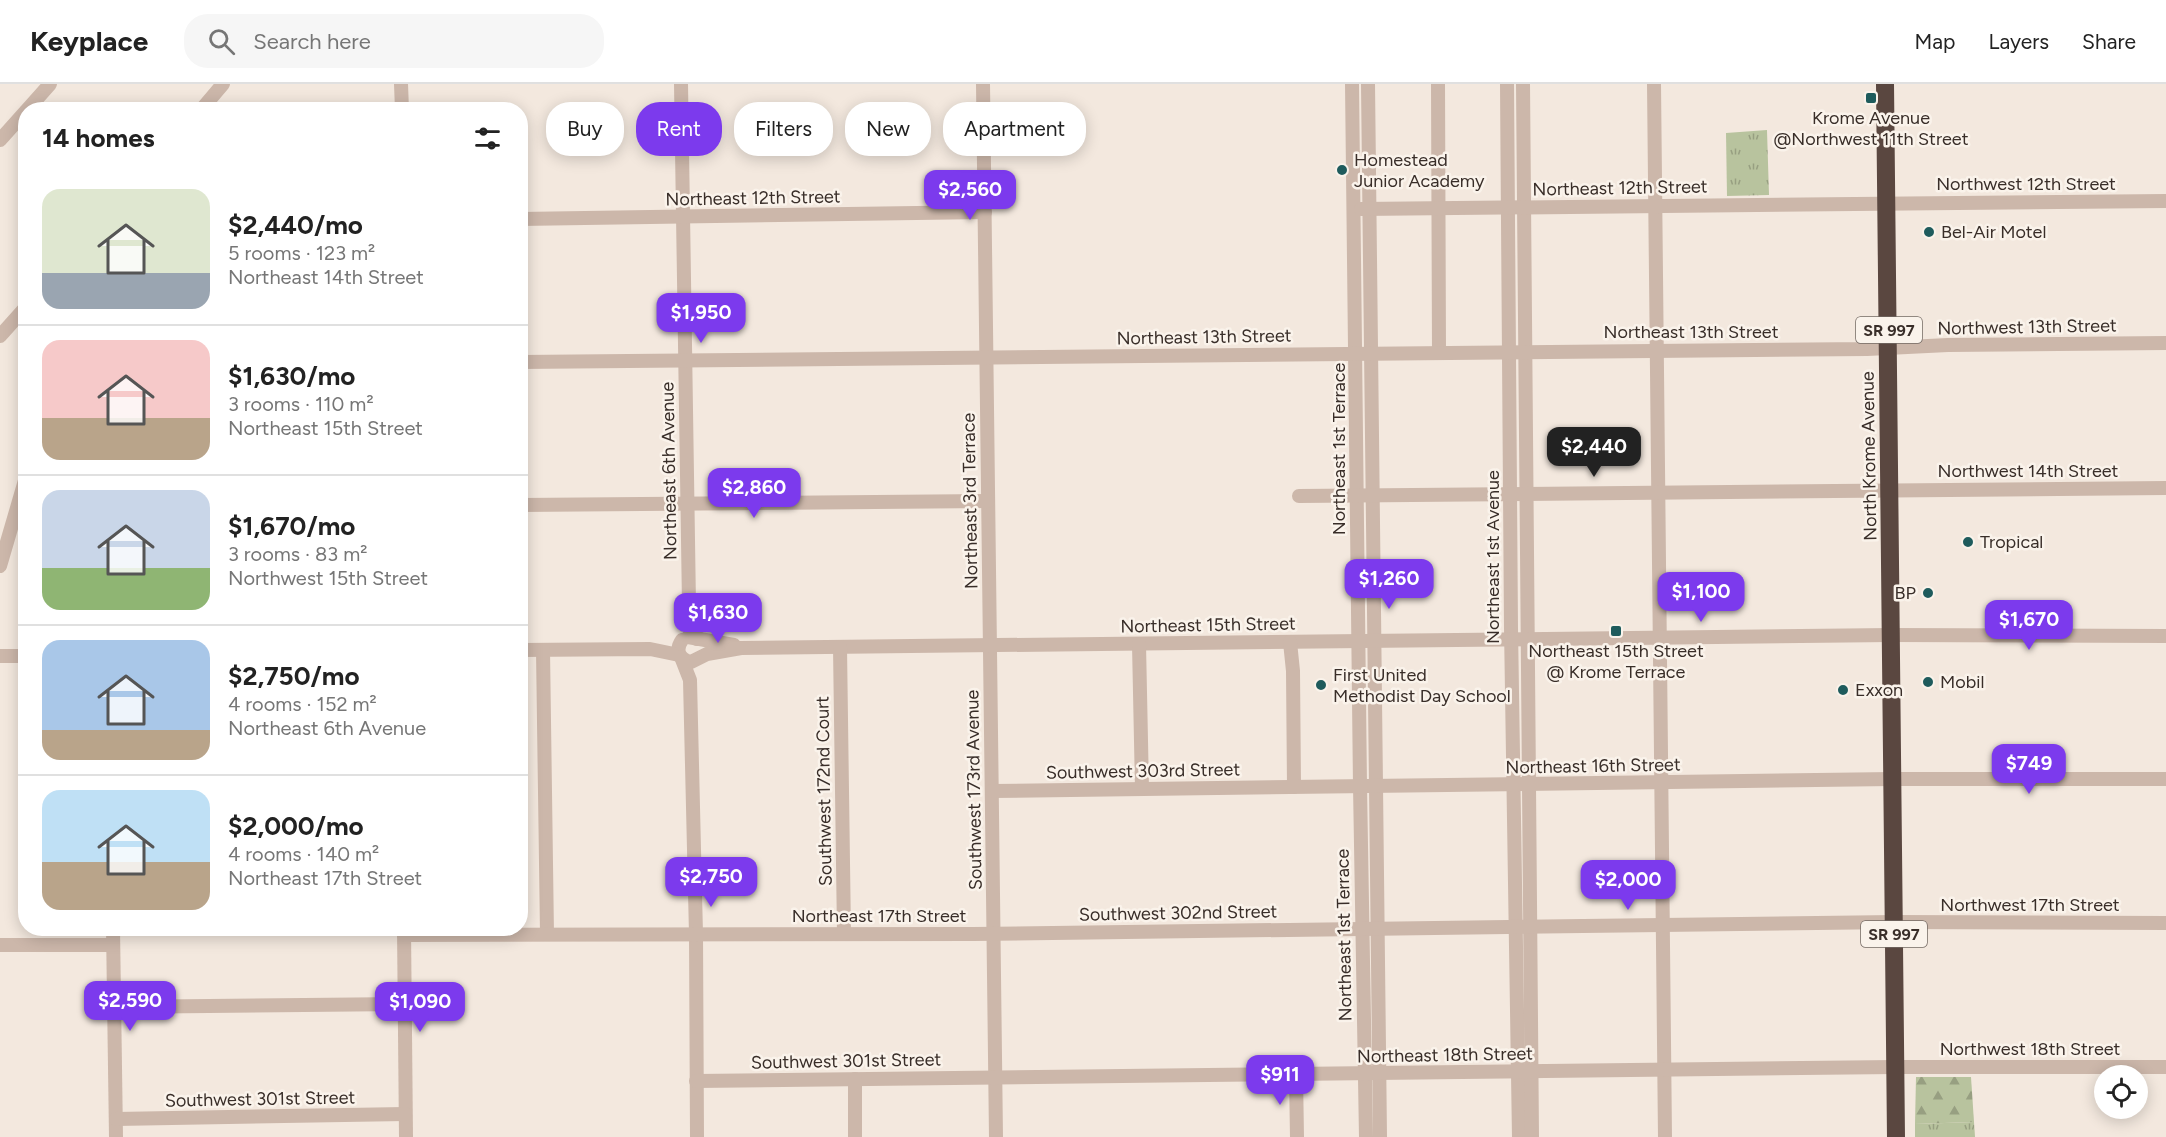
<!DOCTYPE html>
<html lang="en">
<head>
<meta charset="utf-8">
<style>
  :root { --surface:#fff; --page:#f6f6f6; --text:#222; --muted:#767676; --line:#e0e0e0; --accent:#7c3aed }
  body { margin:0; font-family:Figtree,sans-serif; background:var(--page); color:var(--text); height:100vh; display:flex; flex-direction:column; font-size:22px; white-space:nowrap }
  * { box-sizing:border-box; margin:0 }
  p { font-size:20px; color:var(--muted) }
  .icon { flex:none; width:33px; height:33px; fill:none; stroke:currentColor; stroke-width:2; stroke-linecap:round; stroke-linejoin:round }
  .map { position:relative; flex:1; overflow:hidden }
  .panel { position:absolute; left:18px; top:18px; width:510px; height:834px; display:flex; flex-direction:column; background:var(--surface); border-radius:24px; box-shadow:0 3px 15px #0003 }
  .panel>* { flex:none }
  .top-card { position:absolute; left:546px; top:18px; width:570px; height:54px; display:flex; gap:12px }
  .buttons { position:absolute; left:2094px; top:981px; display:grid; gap:12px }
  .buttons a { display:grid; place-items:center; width:54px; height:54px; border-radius:50%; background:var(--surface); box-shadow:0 3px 15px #0003; font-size:30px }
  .price { position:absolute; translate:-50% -51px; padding:0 14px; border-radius:12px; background:var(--accent); color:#fff; font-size:20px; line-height:39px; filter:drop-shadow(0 2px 3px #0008) }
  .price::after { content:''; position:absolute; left:50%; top:36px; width:18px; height:14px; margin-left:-9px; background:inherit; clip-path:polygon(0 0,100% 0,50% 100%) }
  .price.active { background:#222; color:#fff }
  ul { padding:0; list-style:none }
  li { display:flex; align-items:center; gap:18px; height:150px; padding:0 24px }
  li+li { border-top:2px solid var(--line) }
  li span { display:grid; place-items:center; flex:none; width:168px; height:120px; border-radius:18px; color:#555 }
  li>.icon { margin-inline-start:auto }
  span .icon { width:72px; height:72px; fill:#fffc; stroke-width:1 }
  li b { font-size:26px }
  h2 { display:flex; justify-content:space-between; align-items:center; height:72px; padding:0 24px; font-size:26px }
  .pill { padding:0 21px; border-radius:24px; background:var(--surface); box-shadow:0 3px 15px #0003; font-size:21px; line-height:54px }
  .pill.active { background:var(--accent); color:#fff }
  header { display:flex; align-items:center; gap:36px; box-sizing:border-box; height:84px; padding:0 30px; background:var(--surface); border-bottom:2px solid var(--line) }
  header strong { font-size:28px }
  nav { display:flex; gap:33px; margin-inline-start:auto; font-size:21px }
  .search { width:420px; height:54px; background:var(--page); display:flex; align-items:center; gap:15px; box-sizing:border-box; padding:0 21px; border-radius:24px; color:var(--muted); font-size:22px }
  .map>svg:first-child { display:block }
</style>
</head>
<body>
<header>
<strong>Keyplace</strong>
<div class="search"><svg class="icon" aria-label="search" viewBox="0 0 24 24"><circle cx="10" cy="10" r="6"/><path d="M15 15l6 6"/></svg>Search here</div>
<nav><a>Map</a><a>Layers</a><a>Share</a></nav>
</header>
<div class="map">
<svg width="2166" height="1053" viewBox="0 0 2166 1053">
  <defs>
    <pattern id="grass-tufts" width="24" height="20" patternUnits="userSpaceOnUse" patternTransform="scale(1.5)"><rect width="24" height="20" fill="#b8c39e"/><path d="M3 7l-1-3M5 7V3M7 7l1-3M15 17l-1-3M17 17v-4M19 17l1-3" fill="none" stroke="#979f81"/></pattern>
    <pattern id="forest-firs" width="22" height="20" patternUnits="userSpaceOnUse" patternTransform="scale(1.5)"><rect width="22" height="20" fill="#b8c39e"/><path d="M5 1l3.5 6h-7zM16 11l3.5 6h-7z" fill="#979f81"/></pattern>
  </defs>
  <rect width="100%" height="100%" fill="#f3e8de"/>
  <g fill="url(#grass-tufts)">
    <polygon points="1767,46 1769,111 1727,112 1726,49"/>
    <polygon points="1974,1038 1975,1053 1915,1053 1915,1040"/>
  </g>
  <polygon fill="url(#forest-firs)" points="1916,993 1971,993 1974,1038 1915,1040"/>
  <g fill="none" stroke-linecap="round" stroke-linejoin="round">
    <g stroke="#ccb7aa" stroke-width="14">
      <polyline points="401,0 402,26"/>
      <polyline points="681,0 689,521 697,555"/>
      <polyline points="983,0 996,1053"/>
      <polyline points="1352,0 1360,702 1366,1053"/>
      <polyline points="1368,0 1380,1053"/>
      <polyline points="1438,0 1439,268"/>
      <polyline points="1507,0 1511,544 1519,1053"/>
      <polyline points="1523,0 1532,1053"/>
      <polyline points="1654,0 1665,1053"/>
      <polyline points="27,26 50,0"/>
      <polyline points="201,26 223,0"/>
      <polyline points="0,56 26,27"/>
      <polyline points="1361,125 2166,117"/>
      <polyline points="520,135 985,128"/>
      <polyline points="0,252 26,223"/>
      <polyline points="520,278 1867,265 1948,261 2166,259"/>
      <polyline points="1299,412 2166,404"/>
      <polyline points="520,421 988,417"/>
      <polyline points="0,482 26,393"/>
      <polyline points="688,553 734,561"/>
      <path d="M682,556C675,566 679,576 691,578L707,570L741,564L1891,551L2166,552"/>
      <polyline points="1290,558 1293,587 1294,703"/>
      <polyline points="1139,560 1142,705"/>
      <polyline points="840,563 844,850"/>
      <polyline points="520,566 650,565 679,571"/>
      <polyline points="543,566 547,850"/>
      <polyline points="0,572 26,572"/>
      <polyline points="681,573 690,596 696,850 697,1053"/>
      <polyline points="992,707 1892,695 2166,695"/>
      <polyline points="113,844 116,1053"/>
      <polyline points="404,844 406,1053"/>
      <polyline points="404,851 973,850 1894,838 2166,839"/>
      <polyline points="0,861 113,861"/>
      <polyline points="114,923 404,920"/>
      <polyline points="1296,991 1297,1053"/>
      <polyline points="696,997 1895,983 2166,983"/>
      <polyline points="116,1035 405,1030"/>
      <polyline points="855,1053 855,995"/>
    </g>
    <polyline stroke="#5a4740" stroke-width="18" points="1885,0 1896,1053"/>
  </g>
  <g fill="#1e5b5c" stroke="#faf3eb" stroke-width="2">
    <rect x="1865" y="8" width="12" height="12" rx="3"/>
    <circle cx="1342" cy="86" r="6"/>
    <circle cx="1929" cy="148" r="6"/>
    <circle cx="1968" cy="458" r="6"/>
    <circle cx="1928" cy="509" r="6"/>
    <rect x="1610" y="541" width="12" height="12" rx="3"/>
    <circle cx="1928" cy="598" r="6"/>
    <circle cx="1321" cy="601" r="6"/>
    <circle cx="1843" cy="606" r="6"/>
  </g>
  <g text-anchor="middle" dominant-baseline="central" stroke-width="5" stroke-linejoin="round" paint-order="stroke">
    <g fill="#faf3eb" stroke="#736963" stroke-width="1.5">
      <rect x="1856" y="233" width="66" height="26" rx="4.5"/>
      <rect x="1861" y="837" width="66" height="26" rx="4.5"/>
    </g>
    <g font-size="16" font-weight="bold" fill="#392e29">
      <text x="1889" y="246">SR 997</text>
      <text x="1894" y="850">SR 997</text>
    </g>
    <g font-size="18" fill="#392e29" stroke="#faf3eb" text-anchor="start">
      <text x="1871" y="34" text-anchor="middle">Krome Avenue<tspan x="1871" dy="21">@Northwest 11th Street</tspan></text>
      <text x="1354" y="76">Homestead<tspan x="1354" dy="21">Junior Academy</tspan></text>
      <text x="1941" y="148">Bel-Air Motel</text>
      <text x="1980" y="458">Tropical</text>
      <text x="1916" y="509" text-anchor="end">BP</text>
      <text x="1616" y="567" text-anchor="middle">Northeast 15th Street<tspan x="1616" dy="21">@ Krome Terrace</tspan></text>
      <text x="1333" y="591">First United<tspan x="1333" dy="21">Methodist Day School</tspan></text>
      <text x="1940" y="598">Mobil</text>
      <text x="1855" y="606">Exxon</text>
    </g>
    <g font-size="18" fill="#392e29" stroke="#faf3eb">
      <text x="2026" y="100">Northwest 12th Street</text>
      <text transform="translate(1620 104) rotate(-1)">Northeast 12th Street</text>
      <text transform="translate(753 114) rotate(-1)">Northeast 12th Street</text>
      <text transform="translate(2027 243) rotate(-1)">Northwest 13th Street</text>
      <text x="1691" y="248">Northeast 13th Street</text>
      <text transform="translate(1204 253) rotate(-1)">Northeast 13th Street</text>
      <text transform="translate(1339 365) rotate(-90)">Northeast 1st Terrace</text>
      <text transform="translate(1869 372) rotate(-91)">North Krome Avenue</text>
      <text transform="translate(669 387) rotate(-91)">Northeast 6th Avenue</text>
      <text x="2028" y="387">Northwest 14th Street</text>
      <text transform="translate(970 417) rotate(-91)">Northeast 3rd Terrace</text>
      <text transform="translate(1493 473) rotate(-90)">Northeast 1st Avenue</text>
      <text transform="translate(1208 541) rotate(-1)">Northeast 15th Street</text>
      <text transform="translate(1593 682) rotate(-1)">Northeast 16th Street</text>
      <text transform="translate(1143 687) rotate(-1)">Southwest 303rd Street</text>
      <text transform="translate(974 706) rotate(-91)">Southwest 173rd Avenue</text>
      <text transform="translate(824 707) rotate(-91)">Southwest 172nd Court</text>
      <text x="2030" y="821">Northwest 17th Street</text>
      <text transform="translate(1178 829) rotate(-1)">Southwest 302nd Street</text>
      <text x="879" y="832">Northeast 17th Street</text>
      <text transform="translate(1344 851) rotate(-91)">Northeast 1st Terrace</text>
      <text x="2030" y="965">Northwest 18th Street</text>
      <text transform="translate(1445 971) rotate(-1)">Northeast 18th Street</text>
      <text transform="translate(846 977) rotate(-1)">Southwest 301st Street</text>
      <text transform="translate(260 1015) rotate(-1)">Southwest 301st Street</text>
    </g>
  </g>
</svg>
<div class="buttons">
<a><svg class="icon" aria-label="locate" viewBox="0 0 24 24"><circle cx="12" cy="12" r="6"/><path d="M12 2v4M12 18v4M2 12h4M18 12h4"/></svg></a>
</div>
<b class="price" style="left:970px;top:137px">$2,560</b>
<b class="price" style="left:701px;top:260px">$1,950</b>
<b class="price active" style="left:1594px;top:394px">$2,440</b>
<b class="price" style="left:754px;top:435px">$2,860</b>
<b class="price" style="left:1389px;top:526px">$1,260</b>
<b class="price" style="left:1701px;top:539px">$1,100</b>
<b class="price" style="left:718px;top:560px">$1,630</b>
<b class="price" style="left:2029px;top:567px">$1,670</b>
<b class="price" style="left:2029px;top:711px">$749</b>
<b class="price" style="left:711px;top:824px">$2,750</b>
<b class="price" style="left:1628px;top:827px">$2,000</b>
<b class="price" style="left:130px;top:948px">$2,590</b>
<b class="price" style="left:420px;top:949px">$1,090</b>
<b class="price" style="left:1280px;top:1022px">$911</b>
<div class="top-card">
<a class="pill">Buy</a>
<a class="pill active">Rent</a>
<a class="pill">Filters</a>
<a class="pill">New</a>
<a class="pill">Apartment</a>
</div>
<section class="panel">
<h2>14 homes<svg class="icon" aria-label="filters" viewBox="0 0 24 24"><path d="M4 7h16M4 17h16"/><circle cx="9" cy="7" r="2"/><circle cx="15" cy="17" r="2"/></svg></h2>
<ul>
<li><span style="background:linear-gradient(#dfe7d0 70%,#9aa5b1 0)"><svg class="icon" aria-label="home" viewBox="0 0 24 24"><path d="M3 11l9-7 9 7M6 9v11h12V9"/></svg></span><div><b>$2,440/mo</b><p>5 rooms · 123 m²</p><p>Northeast 14th Street</p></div></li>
<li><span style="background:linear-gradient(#f6c9c9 65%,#b9a48a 0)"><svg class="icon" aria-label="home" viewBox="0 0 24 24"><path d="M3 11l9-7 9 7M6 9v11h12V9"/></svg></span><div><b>$1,630/mo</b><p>3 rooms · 110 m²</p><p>Northeast 15th Street</p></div></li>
<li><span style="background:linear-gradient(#c9d6e8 65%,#8fb573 0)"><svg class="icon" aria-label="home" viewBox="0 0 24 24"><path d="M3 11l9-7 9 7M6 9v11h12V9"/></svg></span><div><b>$1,670/mo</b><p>3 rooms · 83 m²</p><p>Northwest 15th Street</p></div></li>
<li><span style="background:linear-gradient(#a9c7e8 75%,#b9a48a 0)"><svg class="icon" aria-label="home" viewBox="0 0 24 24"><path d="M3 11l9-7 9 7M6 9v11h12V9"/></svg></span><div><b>$2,750/mo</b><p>4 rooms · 152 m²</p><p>Northeast 6th Avenue</p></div></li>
<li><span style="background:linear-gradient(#bfe0f5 60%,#b9a48a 0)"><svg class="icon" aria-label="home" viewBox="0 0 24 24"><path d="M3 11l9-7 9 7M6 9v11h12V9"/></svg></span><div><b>$2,000/mo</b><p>4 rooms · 140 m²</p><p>Northeast 17th Street</p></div></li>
</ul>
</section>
</div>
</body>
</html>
